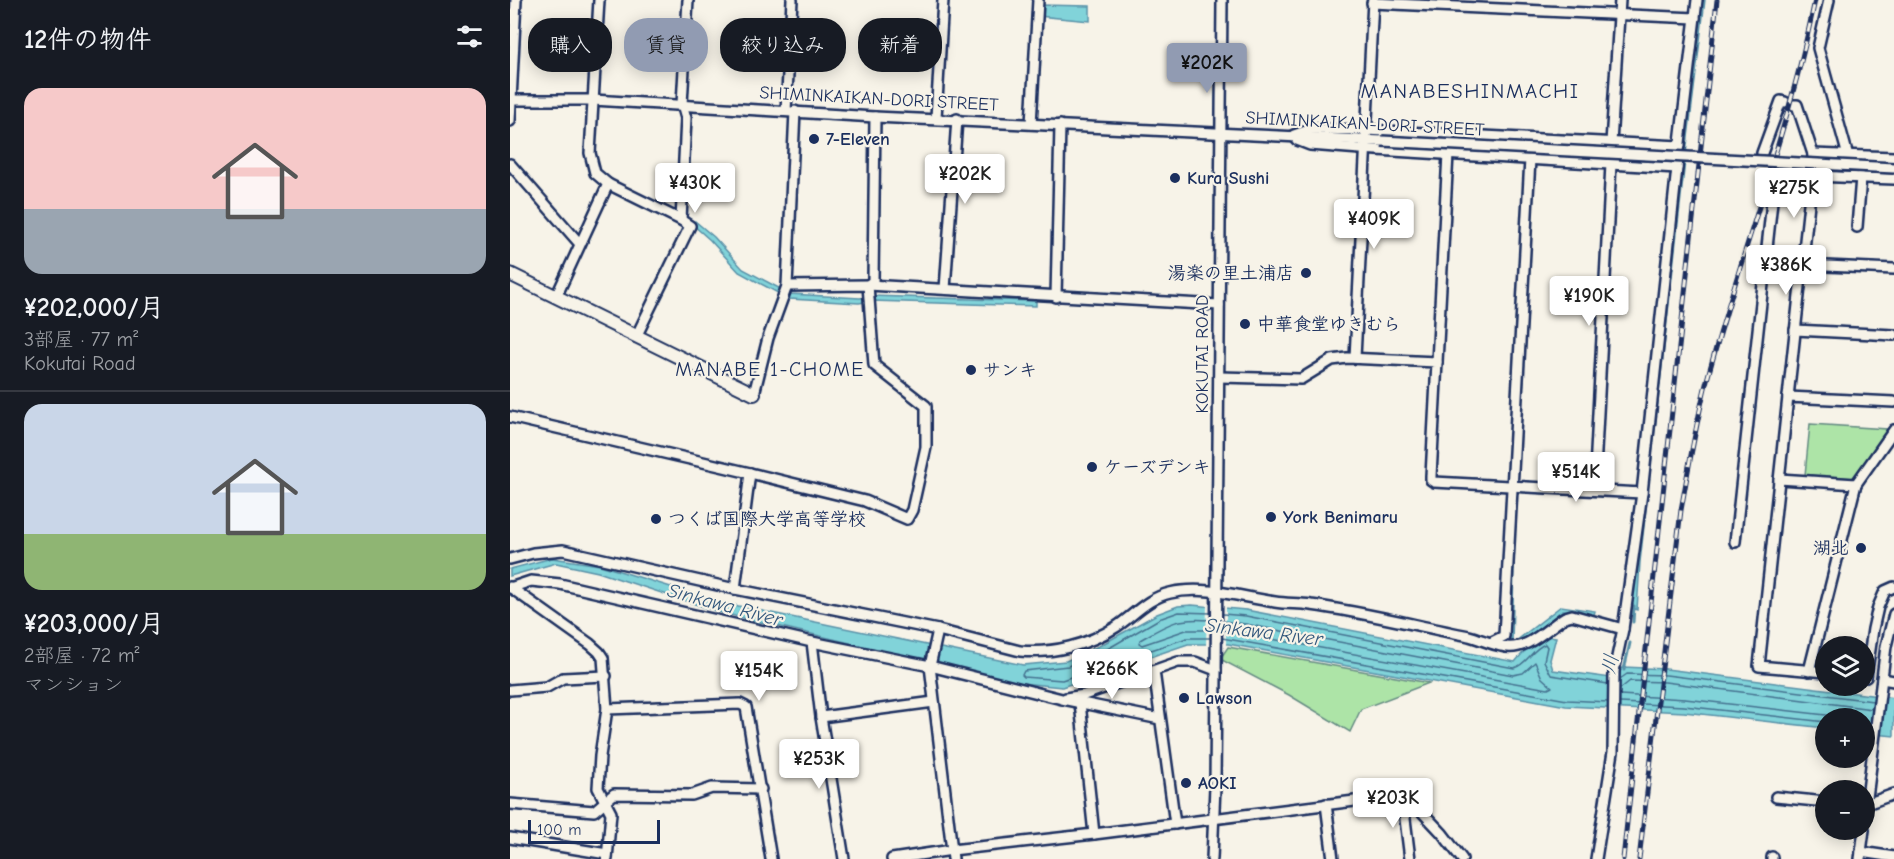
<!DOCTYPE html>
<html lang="ja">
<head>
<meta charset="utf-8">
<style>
  :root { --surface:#171b24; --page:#242831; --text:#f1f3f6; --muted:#9ea1a6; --line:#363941; --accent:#919bb2 }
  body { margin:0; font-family:"Comic Neue","Klee One",sans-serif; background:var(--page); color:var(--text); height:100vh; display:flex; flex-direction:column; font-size:22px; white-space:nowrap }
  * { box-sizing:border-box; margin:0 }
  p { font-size:20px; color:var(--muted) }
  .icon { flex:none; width:33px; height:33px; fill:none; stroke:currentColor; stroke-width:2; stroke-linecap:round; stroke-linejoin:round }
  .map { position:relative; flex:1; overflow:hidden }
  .side { display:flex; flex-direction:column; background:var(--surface); width:510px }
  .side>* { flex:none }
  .guide { position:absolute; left:18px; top:18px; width:570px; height:54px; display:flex; gap:12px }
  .tools { position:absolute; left:1305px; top:636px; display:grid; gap:12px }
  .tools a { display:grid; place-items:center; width:60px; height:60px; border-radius:50%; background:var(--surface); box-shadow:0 3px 15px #0003; font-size:30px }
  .scale { position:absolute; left:18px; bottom:15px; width:132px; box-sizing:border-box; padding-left:6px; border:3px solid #1b2f5e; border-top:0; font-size:16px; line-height:21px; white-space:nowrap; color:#1b2f5e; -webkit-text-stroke:4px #f7f3e8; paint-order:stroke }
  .price { position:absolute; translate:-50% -51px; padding:0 14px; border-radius:6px; background:#fff; color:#222; font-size:20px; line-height:39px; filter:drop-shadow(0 2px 3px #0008) }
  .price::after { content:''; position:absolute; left:50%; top:36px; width:18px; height:14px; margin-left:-9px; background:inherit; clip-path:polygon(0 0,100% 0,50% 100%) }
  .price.active { background:var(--accent); color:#111 }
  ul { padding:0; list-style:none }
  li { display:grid; align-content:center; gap:12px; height:318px; padding:0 24px }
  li+li { border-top:2px solid var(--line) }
  li span { display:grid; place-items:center; height:186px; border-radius:18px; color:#555 }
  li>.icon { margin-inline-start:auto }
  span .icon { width:108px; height:108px; fill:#fffc; stroke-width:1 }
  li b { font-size:26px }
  h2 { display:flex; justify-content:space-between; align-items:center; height:72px; padding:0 24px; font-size:26px }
  .chip { padding:0 21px; border-radius:24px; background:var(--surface); box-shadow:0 3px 15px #0003; font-size:21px; line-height:54px }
  .chip.active { background:var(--accent); color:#111 }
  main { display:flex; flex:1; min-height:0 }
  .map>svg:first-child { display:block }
</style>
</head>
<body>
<main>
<section class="side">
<h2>12件の物件<svg class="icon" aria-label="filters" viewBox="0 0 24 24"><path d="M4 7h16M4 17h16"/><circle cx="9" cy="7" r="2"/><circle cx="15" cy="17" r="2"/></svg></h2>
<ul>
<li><span style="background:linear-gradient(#f6c9c9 65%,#9aa5b1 0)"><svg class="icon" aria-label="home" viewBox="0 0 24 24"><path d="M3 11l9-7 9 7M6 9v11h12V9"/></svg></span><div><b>¥202,000/月</b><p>3部屋 · 77 m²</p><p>Kokutai Road</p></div></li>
<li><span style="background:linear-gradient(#c9d6e8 70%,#8fb573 0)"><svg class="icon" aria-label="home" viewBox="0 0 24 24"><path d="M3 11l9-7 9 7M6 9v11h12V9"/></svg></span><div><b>¥203,000/月</b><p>2部屋 · 72 m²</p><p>マンション</p></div></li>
</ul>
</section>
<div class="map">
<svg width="1384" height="859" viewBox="0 0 1384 859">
  <rect width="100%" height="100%" fill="#f7f3e8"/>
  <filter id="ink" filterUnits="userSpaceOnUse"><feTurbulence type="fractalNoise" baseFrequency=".0167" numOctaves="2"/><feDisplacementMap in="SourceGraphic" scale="12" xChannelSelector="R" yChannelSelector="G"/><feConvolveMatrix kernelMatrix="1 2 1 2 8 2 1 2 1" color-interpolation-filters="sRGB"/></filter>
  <g filter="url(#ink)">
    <g fill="#ade4a7" stroke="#648a82" stroke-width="1.5">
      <polygon points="1300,424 1377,429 1344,478 1295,475"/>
      <polygon points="718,647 919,683 851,709 840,732 779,695 710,659"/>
    </g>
    <g fill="#81d3d9" stroke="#5891a8" stroke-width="1.5">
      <polygon points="1190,0 1195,0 1174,170 1130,562 1127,610 1122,608 1125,562"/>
      <polygon points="529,5 580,6 580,21 528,16"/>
      <polygon points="185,221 204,237 233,269 280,294 350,298 361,296 526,301 526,306 361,301 349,303 279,299 229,272 200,240 182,224"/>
      <polygon points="1002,489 1079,491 1078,495 1006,492 1002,642 1006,641 1051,606 1085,611 1084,615 1053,610 1012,642 998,644"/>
      <polygon points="42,558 90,565 206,601 206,611 88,572 46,563 0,576 0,569"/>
      <path d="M209,602L513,665L556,661L591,645L647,614L668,606L682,605L736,610L1005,662C1016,649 1028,634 1046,637L1040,660L1043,670L1101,678L1114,667L1156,669L1384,698V736L1355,733L1354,718H1316L1315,728L1174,712L1056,706L718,644H678L552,687L511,683L208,612Z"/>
    </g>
    <polygon fill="#f7f3e8" points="697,603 716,605 716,647 696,647"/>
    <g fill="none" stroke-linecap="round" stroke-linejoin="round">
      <g stroke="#44718f" stroke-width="1.5">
        <path d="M713,614L736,616L1004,668C1016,665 1022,649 1035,644L1037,647L1034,661L1041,675L1098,684"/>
        <path d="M700,630H676L632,645L629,643L630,640C658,624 667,617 700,620"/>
        <polyline points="712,630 1038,689 1042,687 1032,678 1025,662 1013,673 1003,675 735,624 712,621"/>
        <polyline points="700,638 677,638 552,680 514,677 512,675 514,671 558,666 594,651 649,619 669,612 701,613"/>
        <polyline points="712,638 1057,700 1098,702"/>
        <polyline points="1110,679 1117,674 1156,675 1363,701"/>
        <polyline points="1110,689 1120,681 1155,682 1362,709"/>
        <polyline points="1110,695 1175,699 1316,715 1324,718"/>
        <polyline points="1110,703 1174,706 1316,722"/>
      </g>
      <g stroke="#5891a8" stroke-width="3">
        <polyline points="174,217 185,224"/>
        <polyline points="1123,622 1124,606"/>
        <polyline points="1114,670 1120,643"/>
      </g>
      <defs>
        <g id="minor">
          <polyline points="1319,0 1308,48 1338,156"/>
          <polyline points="862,3 1185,18"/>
          <polyline points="0,100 83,100 365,117 872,141"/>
          <polyline points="1284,105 1287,105 1303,154"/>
          <polyline points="276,111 282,0"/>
          <polyline points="426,118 433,0"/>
          <polyline points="0,121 6,0"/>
          <polyline points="521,124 528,0"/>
          <polyline points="784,135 802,129 856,130 1170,146"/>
          <polyline points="787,140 800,145 850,149 1167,168"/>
          <polyline points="1101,143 1110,0"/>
          <polyline points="1252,153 1271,101 1275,102"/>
          <polyline points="1384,157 1303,154 1302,176 1384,179"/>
          <polyline points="0,164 70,244"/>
          <polyline points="98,184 171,220 176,118 172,104 178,0"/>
          <polyline points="1347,227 1351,177"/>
          <polyline points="1293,265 1384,269"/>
          <polyline points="277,286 358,285 709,305"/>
          <polyline points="435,289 447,119"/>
          <polyline points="46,297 98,184 85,173 80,153 89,0"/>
          <polyline points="546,297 550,125"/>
          <polyline points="1285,330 1384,335"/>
          <polyline points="126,337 180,226 171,220"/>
          <polyline points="845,358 863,0"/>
          <polyline points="927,362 938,154"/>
          <polyline points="709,377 791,379 822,360 837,358 927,362 921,476 921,480 924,482 1132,493"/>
          <polyline points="244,394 258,338 277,286 285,111"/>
          <polyline points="1278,397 1302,176"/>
          <polyline points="0,417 240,473"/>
          <polyline points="1269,479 1346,484"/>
          <polyline points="1084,490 1101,164"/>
          <polyline points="1225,542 1264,183 1274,175 1302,180"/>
          <path d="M0,559L23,553L53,550L225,589L428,630L510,651C543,654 578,645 606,627C624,615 638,598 660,593C694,585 731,597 765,602C777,604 789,603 801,605C854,612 907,626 959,636C970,639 981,644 991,646C1016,653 1036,629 1055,617L1062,615L1113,629"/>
          <polyline points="0,587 80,644 89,652 93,658 97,709 90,756 88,788 101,813 97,859"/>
          <polyline points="0,588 21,581 50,584 302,642 420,666 552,699 650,719"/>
          <polyline points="225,589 240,473 355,501 397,519 402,510 416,447 416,406 364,365 358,285 363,281 365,117"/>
          <polyline points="428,630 420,666 443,859"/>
          <polyline points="302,642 311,717 334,859"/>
          <polyline points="982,642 994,636 1020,159"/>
          <polyline points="644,671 665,824"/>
          <polyline points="1299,671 1346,484 1384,430"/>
          <polyline points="1316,672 1249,666 1278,397 1384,402"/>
          <polyline points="1354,676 1356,677 1363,629 1368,607 1375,591 1384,587"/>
          <polyline points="1372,679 1384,681"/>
          <polyline points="0,690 37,687 53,678 96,676"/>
          <polyline points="556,698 574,695 668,662 685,662 706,670"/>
          <polyline points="570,703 584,834"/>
          <polyline points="97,709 230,704 236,707 261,859"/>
          <polyline points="311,717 424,702"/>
          <polyline points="892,795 900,859"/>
          <polyline points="1266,797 1316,802"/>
          <polyline points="0,804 84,811 104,794 182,795 202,788 251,789"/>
          <polyline points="816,804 823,859"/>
          <polyline points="1354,805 1384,794"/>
          <polyline points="1354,822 1376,646 1384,614"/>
          <polyline points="0,838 97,854"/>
          <polyline points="1351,852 1384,857"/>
          <polyline points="382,859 442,850 584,834 892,795 898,797 932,833 952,859"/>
          <polyline points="702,859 705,786 712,0"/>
          <polyline points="1086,859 1103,752 1104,671 1113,629 1132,493 1167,168 1187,0"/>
          <polyline points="1262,859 1262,857"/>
          <polyline points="1350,859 1354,830"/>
        </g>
        <polyline id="major" points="0,274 244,394"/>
      </defs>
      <use href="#minor" stroke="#1b2f5e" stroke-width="14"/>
      <use href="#major" stroke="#1b2f5e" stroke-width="16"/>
      <use href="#minor" stroke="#f7f3e8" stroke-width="9"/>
      <use href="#major" stroke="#f7f3e8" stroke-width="12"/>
      <defs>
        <g id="rail">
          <polyline points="1113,859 1207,0"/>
          <path d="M1129,859L1171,510C1179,466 1186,423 1197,380C1231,253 1279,129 1305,0"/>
        </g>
      </defs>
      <use href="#rail" stroke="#1b2f5e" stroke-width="5"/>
      <use href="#rail" stroke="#f7f3e8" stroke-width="3" stroke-dasharray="9" stroke-linecap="butt"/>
      <defs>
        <polyline id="minor-bridge" points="872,141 1384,168"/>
      </defs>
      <use href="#minor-bridge" stroke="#1b2f5e" stroke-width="14" stroke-linecap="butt"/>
      <use href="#minor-bridge" stroke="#f7f3e8" stroke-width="9"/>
    </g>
  </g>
  <g fill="#1b2f5e" stroke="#f7f3e8" stroke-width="2">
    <circle cx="304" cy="139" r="6"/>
    <circle cx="665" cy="178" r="6"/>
    <circle cx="796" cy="273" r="6"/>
    <circle cx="735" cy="324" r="6"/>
    <circle cx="461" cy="370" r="6"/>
    <circle cx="582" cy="467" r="6"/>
    <circle cx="761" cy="517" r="6"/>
    <circle cx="146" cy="519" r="6"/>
    <circle cx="1351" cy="548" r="6"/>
    <circle cx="674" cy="698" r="6"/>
    <circle cx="676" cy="783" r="6"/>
  </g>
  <g text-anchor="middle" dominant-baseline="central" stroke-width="4.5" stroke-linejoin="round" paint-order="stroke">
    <g font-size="18" fill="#1b2f5e" stroke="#f7f3e8">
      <text transform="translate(369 99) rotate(3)">SHIMINKAIKAN-DORI STREET</text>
      <text transform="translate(855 124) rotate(3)">SHIMINKAIKAN-DORI STREET</text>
      <text transform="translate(692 354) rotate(-90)">KOKUTAI ROAD</text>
    </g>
    <g font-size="18" font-weight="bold" fill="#1b2f5e" stroke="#f7f3e8" text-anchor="start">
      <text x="316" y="139">7-Eleven</text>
      <text x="677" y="178">Kura Sushi</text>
      <text x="784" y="273" text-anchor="end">湯楽の里土浦店</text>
      <text x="747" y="324">中華食堂ゆきむら</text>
      <text x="473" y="370">サンキ</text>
      <text x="594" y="467">ケーズデンキ</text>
      <text x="773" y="517">York Benimaru</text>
      <text x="158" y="519">つくば国際大学高等学校</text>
      <text x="1339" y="548" text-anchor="end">湖北</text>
      <text x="686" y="698">Lawson</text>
      <text x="688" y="783">AOKI</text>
    </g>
    <g font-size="20" letter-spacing="1.5" fill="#1b2f5e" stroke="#f7f3e8">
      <text x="260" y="369">MANABE 1-CHOME</text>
    </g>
    <g font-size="20" font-style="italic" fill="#34587d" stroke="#f7f3e8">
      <text transform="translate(215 605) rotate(15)">Sinkawa River</text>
      <text transform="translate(754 632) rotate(7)">Sinkawa River</text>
      <text transform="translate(1100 664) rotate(-78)">川</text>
    </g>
    <g font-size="21" letter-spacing="1.5" fill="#1b2f5e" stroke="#f7f3e8">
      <text x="960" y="91">MANABESHINMACHI</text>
    </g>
  </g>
</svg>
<div class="tools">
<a><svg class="icon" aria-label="layers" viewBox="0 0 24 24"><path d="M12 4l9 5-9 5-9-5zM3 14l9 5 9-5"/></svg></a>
<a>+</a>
<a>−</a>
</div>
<div class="scale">100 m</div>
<b class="price active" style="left:697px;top:94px">¥202K</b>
<b class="price" style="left:455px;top:205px">¥202K</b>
<b class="price" style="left:185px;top:214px">¥430K</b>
<b class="price" style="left:1284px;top:219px">¥275K</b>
<b class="price" style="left:864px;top:250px">¥409K</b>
<b class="price" style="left:1276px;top:296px">¥386K</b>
<b class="price" style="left:1079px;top:327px">¥190K</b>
<b class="price" style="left:1066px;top:503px">¥514K</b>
<b class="price" style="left:602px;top:700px">¥266K</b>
<b class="price" style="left:249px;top:702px">¥154K</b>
<b class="price" style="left:309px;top:790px">¥253K</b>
<b class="price" style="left:883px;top:829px">¥203K</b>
<div class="guide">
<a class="chip">購入</a>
<a class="chip active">賃貸</a>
<a class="chip">絞り込み</a>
<a class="chip">新着</a>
</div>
</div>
</main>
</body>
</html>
